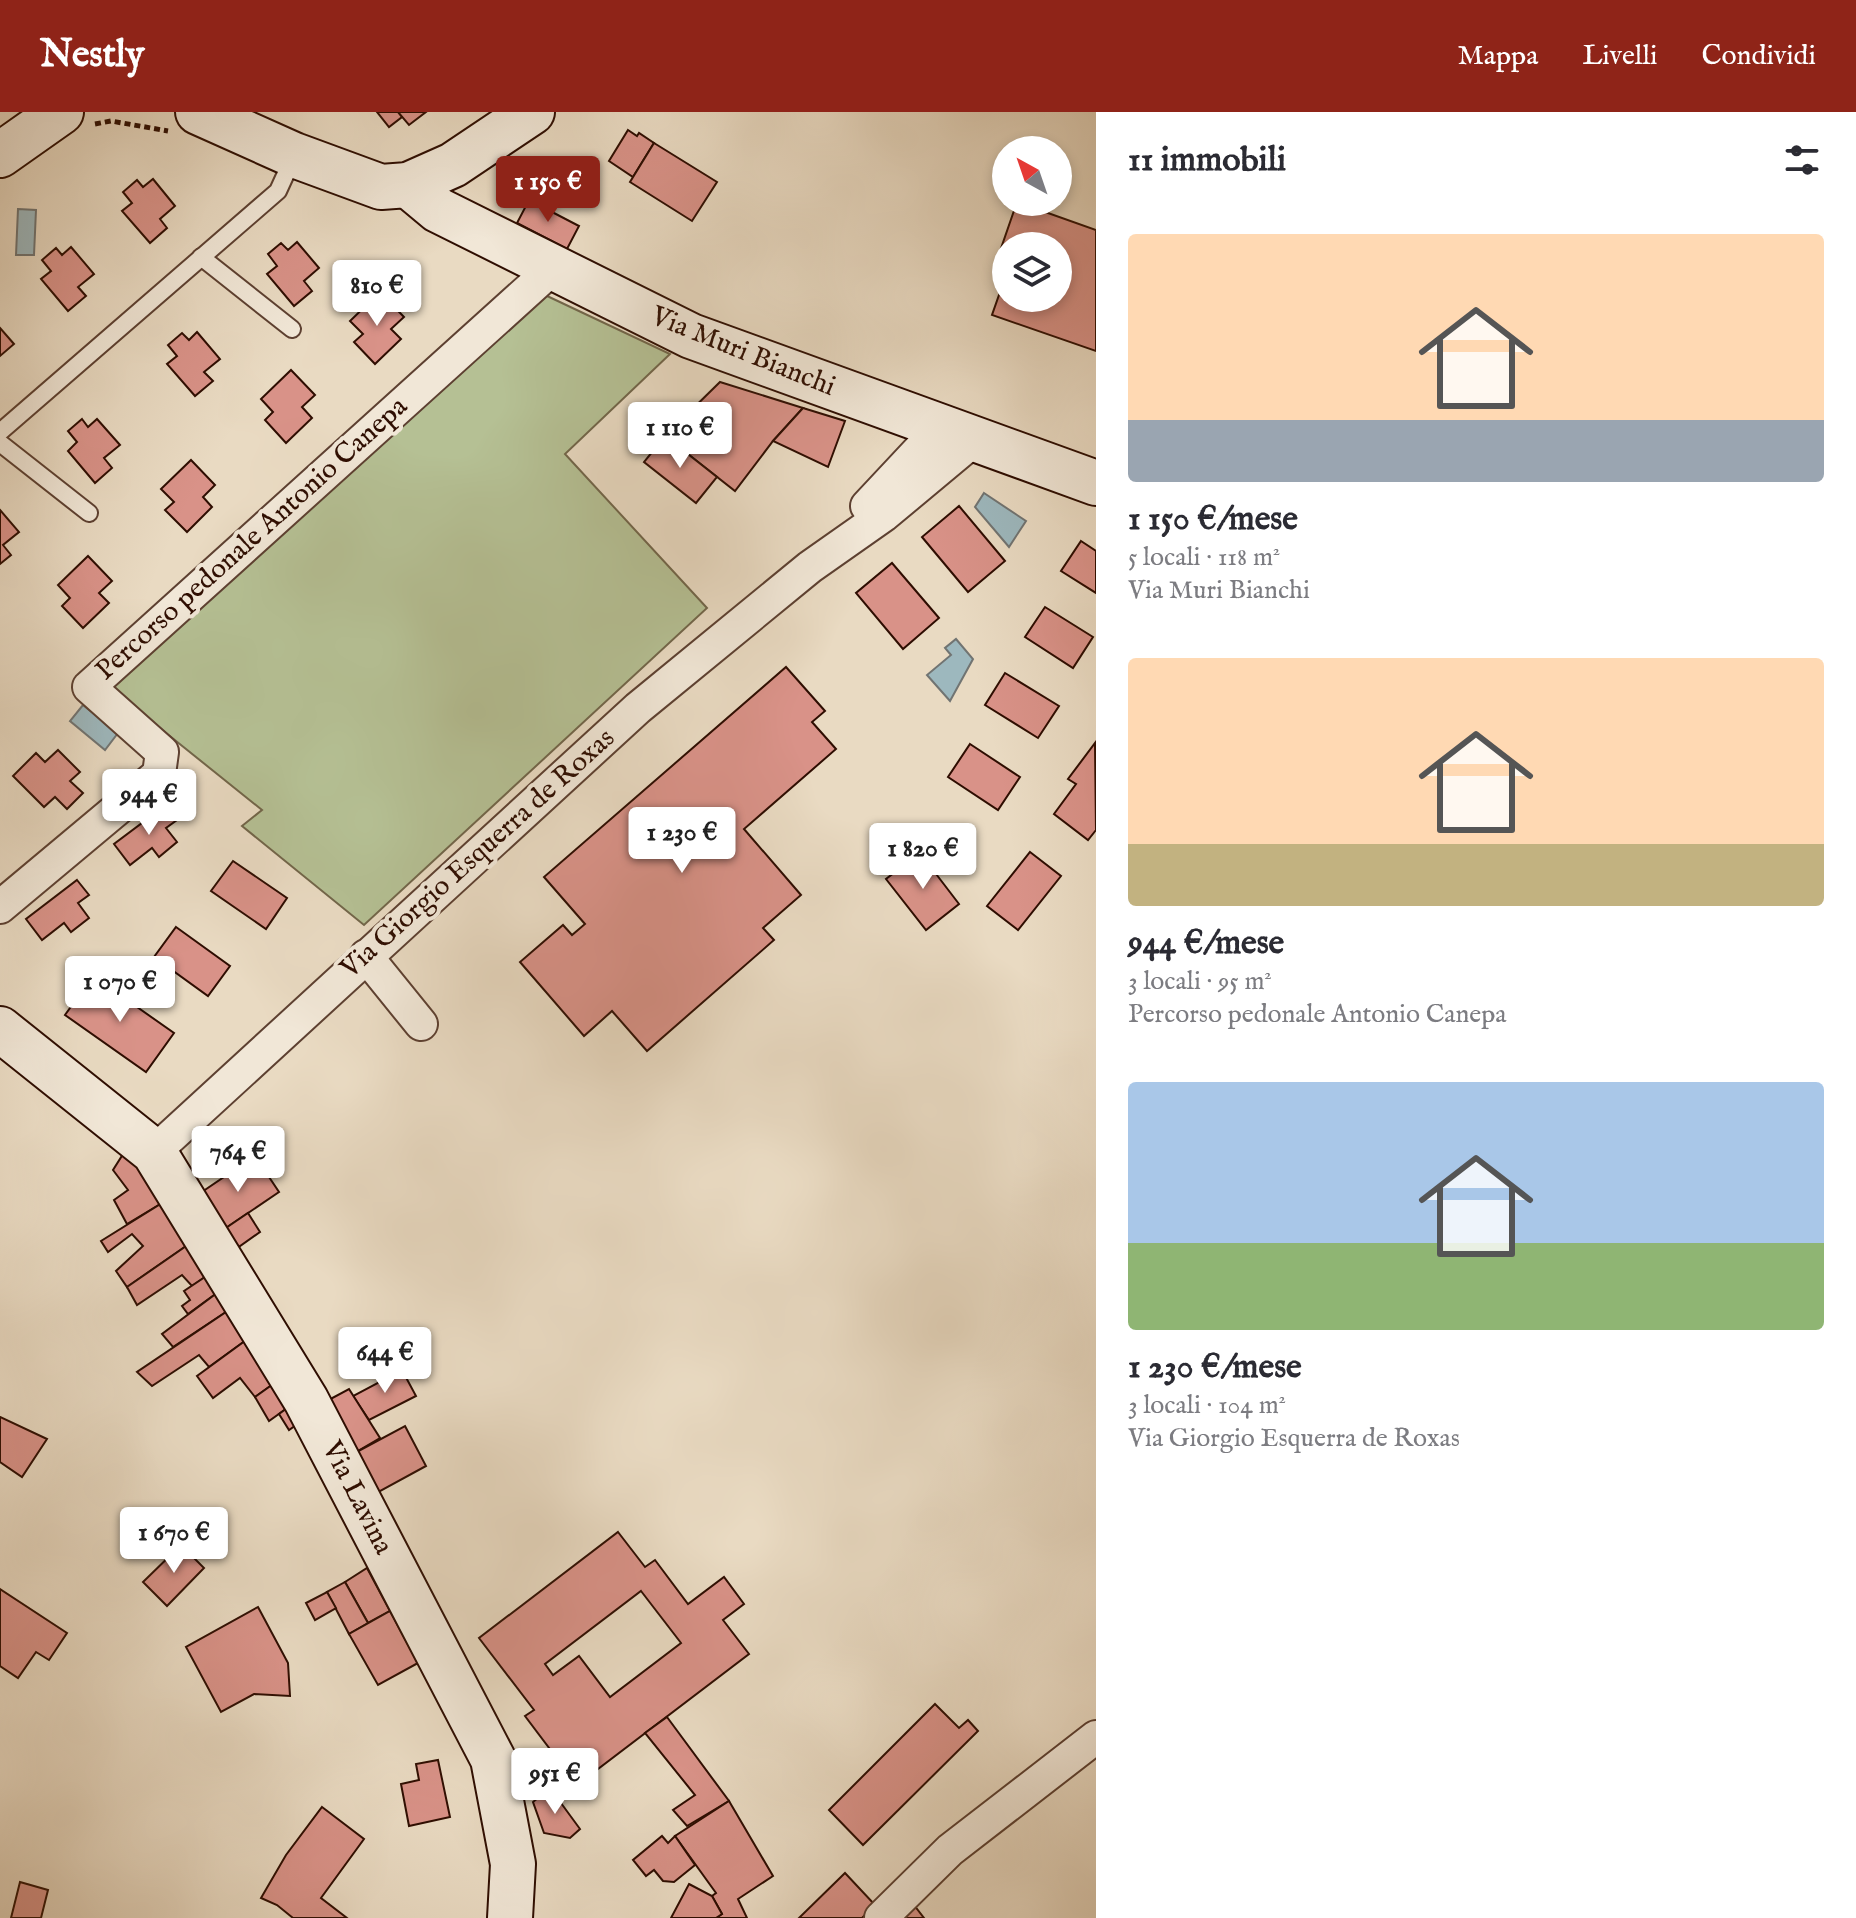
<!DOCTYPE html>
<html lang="it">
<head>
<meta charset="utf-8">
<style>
  :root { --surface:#fff; --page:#f7f7f7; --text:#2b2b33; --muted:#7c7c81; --accent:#8f2418 }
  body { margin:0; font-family:"IM FELL English",serif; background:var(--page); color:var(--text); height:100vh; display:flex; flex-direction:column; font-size:30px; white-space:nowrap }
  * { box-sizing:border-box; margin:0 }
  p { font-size:26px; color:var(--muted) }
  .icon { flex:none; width:44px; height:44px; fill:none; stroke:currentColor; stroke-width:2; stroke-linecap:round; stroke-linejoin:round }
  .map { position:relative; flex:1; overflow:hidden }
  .drawer { display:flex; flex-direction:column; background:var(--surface); width:760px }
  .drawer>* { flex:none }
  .needle { width:52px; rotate:320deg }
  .fabs { position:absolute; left:992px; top:24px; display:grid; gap:16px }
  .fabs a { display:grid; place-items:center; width:80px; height:80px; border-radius:50%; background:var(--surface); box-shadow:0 4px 12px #0003; font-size:40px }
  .price { position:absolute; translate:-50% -68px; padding:0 18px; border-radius:8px; background:#fff; color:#222; font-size:26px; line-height:52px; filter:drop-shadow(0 2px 4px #0008) }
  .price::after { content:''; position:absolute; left:50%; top:48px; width:24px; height:18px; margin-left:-12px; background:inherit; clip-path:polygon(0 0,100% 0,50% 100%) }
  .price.active { background:var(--accent); color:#fff }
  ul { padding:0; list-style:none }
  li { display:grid; align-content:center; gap:16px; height:424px; padding:0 32px }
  li span { display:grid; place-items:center; height:248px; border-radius:8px; color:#555 }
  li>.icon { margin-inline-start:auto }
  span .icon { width:144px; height:144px; fill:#fffc; stroke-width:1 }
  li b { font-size:34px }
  h2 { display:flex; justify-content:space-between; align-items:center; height:96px; padding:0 32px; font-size:34px }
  header { display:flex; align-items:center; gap:48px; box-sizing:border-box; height:112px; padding:0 40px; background:var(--accent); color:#fff }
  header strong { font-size:38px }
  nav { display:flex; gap:44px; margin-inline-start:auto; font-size:28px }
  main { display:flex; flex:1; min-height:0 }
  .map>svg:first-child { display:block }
</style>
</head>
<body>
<header>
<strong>Nestly</strong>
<nav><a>Mappa</a><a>Livelli</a><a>Condividi</a></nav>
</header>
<main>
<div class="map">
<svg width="1096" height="1806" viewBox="0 0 1096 1806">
  <rect width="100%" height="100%" fill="#e9dac2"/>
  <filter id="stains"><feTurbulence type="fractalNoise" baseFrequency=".0025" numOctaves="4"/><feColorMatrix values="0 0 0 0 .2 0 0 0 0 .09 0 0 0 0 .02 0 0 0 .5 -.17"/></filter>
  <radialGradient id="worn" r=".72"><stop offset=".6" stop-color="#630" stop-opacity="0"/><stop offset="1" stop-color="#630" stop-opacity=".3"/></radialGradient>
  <polygon fill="#b5c094" stroke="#72664a" stroke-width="2" points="545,183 670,242 565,342 707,496 364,813 242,714 262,698 105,572"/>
  <g fill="#9db8be" stroke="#717472" stroke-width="2">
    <polygon points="18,97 36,98 34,143 16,143"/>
    <polygon points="984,381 1026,409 1009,435 975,395"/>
    <polygon points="956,527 973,547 950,589 927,563 951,543 945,536"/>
    <polygon points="83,593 118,621 105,638 70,609"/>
  </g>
  <g fill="#d99288" stroke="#2e0d01" stroke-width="2" fill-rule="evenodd">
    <polygon points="377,0 398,0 402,5 389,15"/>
    <polygon points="398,0 426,0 409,13"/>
    <polygon points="628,18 637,24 639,21 654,31 633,65 609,49"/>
    <polygon points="654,31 717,70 692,109 630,70"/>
    <polygon points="153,67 175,94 160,107 167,116 150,131 122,99 132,91 123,80 137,68 143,75"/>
    <polygon points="529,88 579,114 567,137 517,111"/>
    <polygon points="1017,90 1096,118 1096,239 992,203 1006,163 1006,186 1058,186 1058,134 1006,134 1006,148 998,145"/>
    <polygon points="297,130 319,156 304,169 312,179 294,194 267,162 277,154 268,142 281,131 288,138"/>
    <polygon points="71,135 94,162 78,175 86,184 68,199 41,167 51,159 42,148 56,136 62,143"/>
    <polygon points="380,180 404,205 391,217 401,227 375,252 354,230 363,222 350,209"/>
    <polygon points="0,216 14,232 0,244"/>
    <polygon points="197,220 220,247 204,260 213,269 195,284 167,252 177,244 168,233 182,221 189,228"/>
    <polygon points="291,258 315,283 302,295 312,306 286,331 265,308 273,300 261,287"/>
    <polygon points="720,270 803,296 773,329 735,379 665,324"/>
    <polygon points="803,296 845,309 828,355 773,329"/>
    <polygon points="82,307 88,315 97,307 120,333 104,346 112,356 95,371 68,339 77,330 68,319"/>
    <polygon points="665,324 717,365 696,391 644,350"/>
    <polygon points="191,348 215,373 203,385 212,395 187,420 165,398 174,390 161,377"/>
    <polygon points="959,394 1005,449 968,480 922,425"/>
    <polygon points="0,398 19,420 3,433 11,443 0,452"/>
    <polygon points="1081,429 1096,439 1096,481 1061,459"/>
    <polygon points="88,444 112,469 99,481 109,491 83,516 62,494 70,486 58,473"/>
    <polygon points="892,451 939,506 903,537 856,481"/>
    <polygon points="1045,495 1093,525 1073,556 1025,525"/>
    <polygon points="786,555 825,599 812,610 836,637 744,717 801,783 763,816 774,828 647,939 612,899 584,924 520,850 563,813 572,823 585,812 544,765"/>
    <polygon points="1005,561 1059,594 1038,626 985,593"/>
    <polygon points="1095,631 1096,718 1088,728 1054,702 1076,672 1068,667"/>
    <polygon points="970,632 1020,665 998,698 948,665"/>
    <polygon points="58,638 80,660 70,669 83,681 67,697 55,685 44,695 13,664 36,641 45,650"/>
    <polygon points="166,693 177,708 166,716 177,730 159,745 152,736 130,753 114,732"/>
    <polygon points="1030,740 1061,764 1018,818 987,794"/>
    <polygon points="920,741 959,792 926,818 886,767"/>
    <polygon points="233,749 287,786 266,817 211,779"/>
    <polygon points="77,768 89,783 78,791 89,806 71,820 64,811 42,828 26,807"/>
    <polygon points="176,815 230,854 208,884 154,845"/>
    <polygon points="93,864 174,921 146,960 65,903"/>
    <polygon points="125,1039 167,1088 127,1112 114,1088 128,1078 113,1058"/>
    <polygon points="255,1044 279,1080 220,1120 196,1084"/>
    <polygon points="167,1088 192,1130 127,1175 116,1159 143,1134 132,1122 108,1140 101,1129"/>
    <polygon points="248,1101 260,1120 233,1139 220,1120"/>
    <polygon points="192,1130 211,1161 192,1174 182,1163 137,1193 127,1175"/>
    <polygon points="211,1161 221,1178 188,1202 182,1194 190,1188 184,1179"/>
    <polygon points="221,1178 232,1196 173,1235 162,1222"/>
    <polygon points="232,1196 249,1226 209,1255 199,1243 152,1274 137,1260"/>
    <polygon points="249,1226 276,1270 255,1285 240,1266 213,1286 197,1264"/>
    <polygon points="402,1258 416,1284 369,1308 353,1284"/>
    <polygon points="276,1270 290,1294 269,1309 255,1285"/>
    <polygon points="349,1277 380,1326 351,1343 323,1291"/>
    <polygon points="290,1294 299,1311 289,1318 279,1302"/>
    <polygon points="0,1305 47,1327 22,1365 0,1350"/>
    <polygon points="405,1314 426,1354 373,1383 351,1343"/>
    <path d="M618,1420L645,1455L655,1448L688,1492L724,1465L744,1492L723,1508L749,1542L577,1673L525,1604L534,1598L479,1526ZM641,1479L681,1531L610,1585L579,1544L553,1563L545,1552Z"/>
    <polygon points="181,1433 204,1456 167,1494 143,1470"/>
    <polygon points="367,1456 390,1499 368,1511 345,1470"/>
    <polygon points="345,1470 368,1511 349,1522 327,1480"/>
    <polygon points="0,1477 67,1521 49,1548 36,1540 18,1566 0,1554"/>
    <polygon points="327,1480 336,1496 315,1508 306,1491"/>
    <polygon points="258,1495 288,1551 290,1584 254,1582 221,1600 186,1535"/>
    <polygon points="390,1499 418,1551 378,1573 349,1522"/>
    <polygon points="935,1592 959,1616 968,1608 978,1619 863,1733 829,1698"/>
    <polygon points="667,1605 729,1689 687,1714 673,1698 695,1683 645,1621"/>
    <polygon points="438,1648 450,1705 409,1714 401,1672 419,1668 416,1652"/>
    <polygon points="550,1676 580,1717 570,1726 544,1721 533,1690"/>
    <polygon points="729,1689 773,1764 738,1787 747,1806 716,1806 722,1802 712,1784 716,1781 675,1724"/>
    <polygon points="322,1695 364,1727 321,1786 347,1806 293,1806 277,1793 261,1786 286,1743"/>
    <polygon points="662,1724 668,1731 675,1724 695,1753 674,1770 663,1769 654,1758 646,1764 633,1748"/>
    <polygon points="845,1761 875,1793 862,1806 799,1806"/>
    <polygon points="20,1770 48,1778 41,1806 11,1806"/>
    <polygon points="689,1772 712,1784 722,1802 716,1806 671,1806"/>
    <polygon points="914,1793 924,1806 899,1806"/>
  </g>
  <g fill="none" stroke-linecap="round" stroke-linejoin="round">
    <defs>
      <g id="lane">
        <polyline points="201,145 292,217"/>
        <polyline points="0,320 278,79 294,44"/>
        <polyline points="0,331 89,401"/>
      </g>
      <g id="street">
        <polyline points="867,394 940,316"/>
        <polyline points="0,795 159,662 162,640 89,575 553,156"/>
        <polyline points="366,844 421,912"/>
        <polyline points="154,1040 638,596 810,455 884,403 974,328"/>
        <polyline points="881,1806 950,1738 1096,1625"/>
      </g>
      <g id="secondary">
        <polyline points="198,0 294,43 381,75 408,73 453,53 532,0"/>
        <polyline points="0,43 61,0"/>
        <polyline points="408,73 438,98 691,224 1096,371"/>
        <polyline points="0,917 154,1040 306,1288 493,1647 513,1752 510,1806"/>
      </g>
    </defs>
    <use href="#lane" stroke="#5d4031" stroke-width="20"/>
    <use href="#street" stroke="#5d4031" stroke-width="36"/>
    <use href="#secondary" stroke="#2e0d01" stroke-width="48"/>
    <polyline stroke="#2e0d01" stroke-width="5" stroke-dasharray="6 4" stroke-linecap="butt" points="95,12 111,9 168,19"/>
    <use href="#lane" stroke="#f1e7d7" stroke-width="16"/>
    <use href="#street" stroke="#f1e7d7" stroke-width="32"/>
    <use href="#secondary" stroke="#f1e7d7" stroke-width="44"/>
  </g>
  <g text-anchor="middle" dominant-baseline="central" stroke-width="8" stroke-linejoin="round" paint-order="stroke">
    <g font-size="28" fill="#2e0d01" stroke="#f1e7d7">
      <text transform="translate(743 240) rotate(22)">Via Muri Bianchi</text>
      <text transform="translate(252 427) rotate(-42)">Percorso pedonale Antonio Canepa</text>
      <text transform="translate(478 742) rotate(-42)">Via Giorgio Esquerra de Roxas</text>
      <text transform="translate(357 1386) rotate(63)">Via Lavina</text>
    </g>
  </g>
  <rect width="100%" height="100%" filter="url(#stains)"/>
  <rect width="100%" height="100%" fill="url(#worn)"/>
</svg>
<div class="fabs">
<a><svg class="needle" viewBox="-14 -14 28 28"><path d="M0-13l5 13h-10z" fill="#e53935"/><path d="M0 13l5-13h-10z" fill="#7c7c81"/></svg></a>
<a><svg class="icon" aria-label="layers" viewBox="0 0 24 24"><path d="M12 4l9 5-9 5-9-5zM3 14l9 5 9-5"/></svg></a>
</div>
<b class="price active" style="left:548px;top:112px">1 150 €</b>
<b class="price" style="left:377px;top:216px">810 €</b>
<b class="price" style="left:680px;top:358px">1 110 €</b>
<b class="price" style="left:149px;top:725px">944 €</b>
<b class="price" style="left:682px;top:763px">1 230 €</b>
<b class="price" style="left:923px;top:779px">1 820 €</b>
<b class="price" style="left:120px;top:912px">1 070 €</b>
<b class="price" style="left:238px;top:1082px">764 €</b>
<b class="price" style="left:385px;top:1283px">644 €</b>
<b class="price" style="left:174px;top:1463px">1 670 €</b>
<b class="price" style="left:555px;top:1704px">951 €</b>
</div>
<section class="drawer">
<h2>11 immobili<svg class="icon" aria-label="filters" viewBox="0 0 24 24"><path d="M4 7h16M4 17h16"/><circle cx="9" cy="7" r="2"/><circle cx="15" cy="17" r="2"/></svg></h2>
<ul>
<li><span style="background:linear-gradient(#ffd9b3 75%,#9aa5b1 0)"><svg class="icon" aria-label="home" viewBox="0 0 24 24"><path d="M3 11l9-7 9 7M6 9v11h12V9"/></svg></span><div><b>1 150 €/mese</b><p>5 locali · 118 m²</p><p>Via Muri Bianchi</p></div></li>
<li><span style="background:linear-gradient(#ffd9b3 75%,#c2b280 0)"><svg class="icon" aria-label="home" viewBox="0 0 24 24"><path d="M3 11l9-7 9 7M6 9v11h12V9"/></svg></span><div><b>944 €/mese</b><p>3 locali · 95 m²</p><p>Percorso pedonale Antonio Canepa</p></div></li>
<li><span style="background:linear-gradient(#a9c7e8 65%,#8fb573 0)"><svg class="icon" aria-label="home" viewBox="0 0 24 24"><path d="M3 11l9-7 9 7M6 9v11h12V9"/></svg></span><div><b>1 230 €/mese</b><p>3 locali · 104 m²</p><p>Via Giorgio Esquerra de Roxas</p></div></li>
</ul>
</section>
</main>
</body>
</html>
